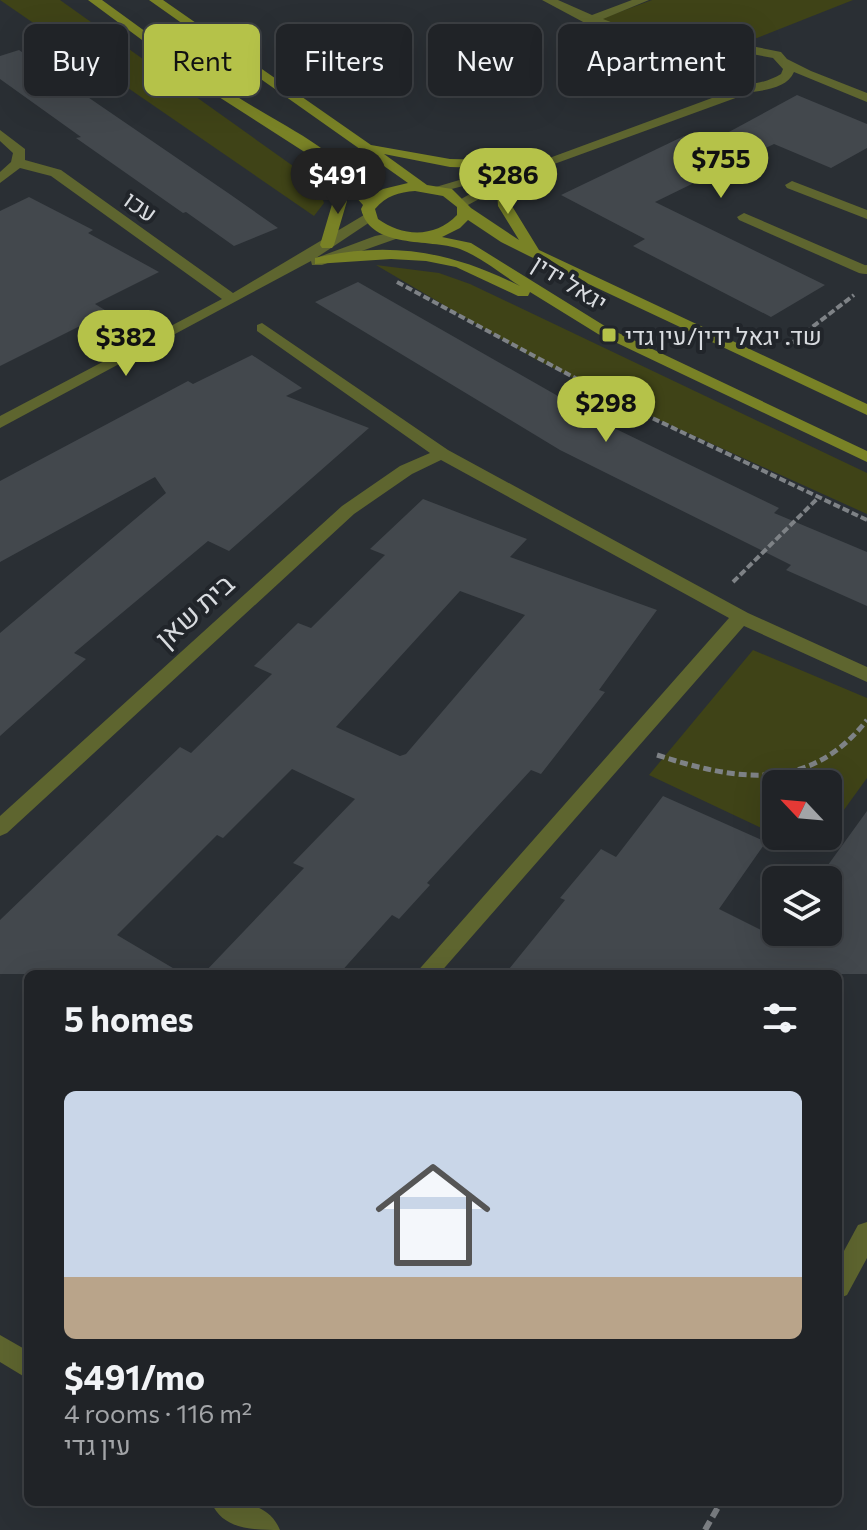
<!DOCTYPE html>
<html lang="en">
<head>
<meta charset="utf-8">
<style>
  :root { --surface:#202327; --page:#2d2f33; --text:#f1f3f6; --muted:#a2a4a7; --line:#3d4044; --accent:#b5c249 }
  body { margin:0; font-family:Commissioner,Heebo,sans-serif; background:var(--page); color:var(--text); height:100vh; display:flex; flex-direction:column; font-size:30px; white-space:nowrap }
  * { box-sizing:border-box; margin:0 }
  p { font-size:26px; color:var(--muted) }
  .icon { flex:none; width:44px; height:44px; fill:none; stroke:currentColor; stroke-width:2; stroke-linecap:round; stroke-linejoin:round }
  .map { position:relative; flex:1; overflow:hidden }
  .side { position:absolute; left:24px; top:970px; width:818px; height:536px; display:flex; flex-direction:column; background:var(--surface); border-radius:12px; box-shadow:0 8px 32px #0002,0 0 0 2px var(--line) }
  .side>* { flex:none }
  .top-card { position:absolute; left:24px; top:24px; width:820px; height:72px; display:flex; gap:16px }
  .needle { width:52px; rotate:296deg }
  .tools { position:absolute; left:762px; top:770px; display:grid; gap:16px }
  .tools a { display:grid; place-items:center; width:80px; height:80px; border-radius:12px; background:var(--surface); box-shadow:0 8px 32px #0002,0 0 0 2px var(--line); font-size:40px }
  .price { position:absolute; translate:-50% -68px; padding:0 18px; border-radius:28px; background:var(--accent); color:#111; font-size:26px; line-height:52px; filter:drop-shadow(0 2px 4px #0008) }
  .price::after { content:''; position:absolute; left:50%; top:48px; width:24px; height:18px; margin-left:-12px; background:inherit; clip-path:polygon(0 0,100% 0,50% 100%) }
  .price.current { background:#222; color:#fff }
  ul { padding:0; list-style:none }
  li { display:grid; align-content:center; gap:16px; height:424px; padding:0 40px }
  li span { display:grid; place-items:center; height:248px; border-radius:12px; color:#555 }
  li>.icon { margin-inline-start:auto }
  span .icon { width:144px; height:144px; fill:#fffc; stroke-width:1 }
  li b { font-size:34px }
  h2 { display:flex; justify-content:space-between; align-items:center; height:96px; padding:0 40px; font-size:34px }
  .pill { padding:0 28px; border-radius:12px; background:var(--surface); box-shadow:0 8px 32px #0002,0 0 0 2px var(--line); font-size:28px; line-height:72px }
  .pill.current { background:var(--accent); color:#111 }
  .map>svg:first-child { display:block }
</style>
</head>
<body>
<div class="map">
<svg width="867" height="1530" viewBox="0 0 867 1530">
  <rect width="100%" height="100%" fill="#2a2f34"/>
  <g fill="#3f4317">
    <polygon points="0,0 60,0 317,183 324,203 314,216"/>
    <polygon points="652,0 853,0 757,38 627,30 595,21"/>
    <polygon points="376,265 439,273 470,284 867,473 867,514 659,420 537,360"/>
    <polygon points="753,650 867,698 867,778 828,832 828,784 776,784 776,835 649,775"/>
  </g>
  <g fill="#43484d" fill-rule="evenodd">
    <polygon points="19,50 231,195 278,228 234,246 186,212 183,213 76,138 81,137 0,79 0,56"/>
    <polygon points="797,95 867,124 867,148 831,168 774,144 655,202 825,285 771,317 633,246 645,239 561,195 684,136 703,146"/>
    <polygon points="29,197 93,230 88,233 159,272 95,304 108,312 0,366 0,211"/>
    <polygon points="358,282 614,428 779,508 774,513 867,552 867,606 786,570 791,565 560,450 315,302"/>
    <polygon points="252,355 302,388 286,396 369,428 229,551 208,541 74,653 86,659 0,736 0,633 166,493 155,477 0,562 0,481 188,381 193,384"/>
    <path d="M423,499L527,539L510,557L657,610L599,690L605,692L541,774L531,770L427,883L430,885L399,919L392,915L339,974H203L304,868L293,863L355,799L292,769L223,838L217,835L117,935L183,974H0V920L180,747L191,753L272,674L254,666L298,623L311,628L385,555L370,549ZM460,591L525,615L406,754L400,756L336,727Z"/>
    <polygon points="663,796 766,842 719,909 765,932 828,932 828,865 867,811 867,974 505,974 565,900 560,898 601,849 616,857"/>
  </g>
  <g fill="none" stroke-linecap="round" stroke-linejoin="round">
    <g stroke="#7e8286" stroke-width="4" stroke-dasharray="7 3" stroke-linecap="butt">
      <polyline points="397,282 629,407 867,520"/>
      <polyline points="789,345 854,295"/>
      <polyline points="733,582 818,498"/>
    </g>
    <path stroke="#7e8286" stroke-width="5" stroke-dasharray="8 4" stroke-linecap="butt" d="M657,755C737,781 810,793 867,720"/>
    <polyline stroke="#7e8286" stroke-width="6" stroke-dasharray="10 5" stroke-linecap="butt" points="705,1530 721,1502"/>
    <g fill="#5e652f" fill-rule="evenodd">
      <polygon points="542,0 558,0 592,15 632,0 649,0 603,19 657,40 736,43 742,47 736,51 669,46 705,69 705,75 701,76 662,52 585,23"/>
      <polygon points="792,181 867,210 867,219 787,188 785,185"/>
      <polygon points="744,213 867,266 867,274 859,273 739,220 737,217"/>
    </g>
    <g fill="#5e652f" fill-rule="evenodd">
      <path d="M736,43L781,52L787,59L811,71L867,93V102L794,72C788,87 767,90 752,92L524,175L466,206L454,203L502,176L436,193L429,189L500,168L505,169L506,174L731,91C712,87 702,81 692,65L704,51ZM736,51L773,58L783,69L781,74C758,88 720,90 704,65L713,56Z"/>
      <polygon points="0,130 25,149 25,160 61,170 233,293 364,215 369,214 376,218 316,258 375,236 400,231 407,235 322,265 312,265 311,261 0,428 0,416 222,299 51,176 20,168 0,183 0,172 11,162 13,153 0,141"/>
      <polygon points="867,265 867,274 859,273 859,267"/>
      <polygon points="262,323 448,450 748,613 867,667 867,682 744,626 439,974 415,974 729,618 441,460 412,474 354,514 7,833 0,836 0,816 342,506 400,466 430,453 257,331 257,325"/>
      <polygon points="867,1222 867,1258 847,1295 838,1299 838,1262 858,1225"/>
    </g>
    <g fill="#5e652f" fill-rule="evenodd">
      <polygon points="0,1335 28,1351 28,1379 0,1362"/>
      <path d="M211,1502C238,1502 268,1501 280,1530C253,1530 223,1530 211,1502Z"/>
    </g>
    <path fill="#798226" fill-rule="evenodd" d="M88,0H102C144,30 185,61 227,90C274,122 339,148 371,196L383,189L408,183L149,0H163L371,145L450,159L530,161V167L521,168L526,172L511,191L512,206L539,250L867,404V415L529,256L501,242L468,220L460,228L442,237L471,243L608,328L867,451V462L598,334L530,292L528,296H518L456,267L426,261L391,259L315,264V258C391,240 452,252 520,286C501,274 481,257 460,249C429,238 371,250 361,209L363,205L336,175L347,201L334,245L332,248H322L320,245L333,201L317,160L219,97ZM384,154L450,167L516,169L497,191L498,206L519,240L471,208L452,189L427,185ZM415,191L443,196L457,207V215C435,238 403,237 378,219L375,209C386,196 399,192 415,191Z"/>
  </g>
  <rect fill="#b5c249" stroke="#21252a" stroke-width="3" x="601" y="327" width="16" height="16" rx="4"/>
  <g text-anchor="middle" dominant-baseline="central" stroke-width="8" stroke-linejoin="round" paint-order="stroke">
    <g font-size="24" fill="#d8dbdf" stroke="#21252a">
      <text transform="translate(141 206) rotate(35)">עכו</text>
      <text transform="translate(570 282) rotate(32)">יגאל ידין</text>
    </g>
    <g font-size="24" fill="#d8dbdf" stroke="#21252a" text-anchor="start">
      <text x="625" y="335">שד. יגאל ידין/עין גדי</text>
    </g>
    <g font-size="28" fill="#d8dbdf" stroke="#21252a">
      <text transform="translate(194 610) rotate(-42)">בית שאן</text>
    </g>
  </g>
</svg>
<div class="tools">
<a><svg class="needle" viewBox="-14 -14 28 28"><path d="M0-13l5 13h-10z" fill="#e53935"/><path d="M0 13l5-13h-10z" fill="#a2a4a7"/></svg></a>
<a><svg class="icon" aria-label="layers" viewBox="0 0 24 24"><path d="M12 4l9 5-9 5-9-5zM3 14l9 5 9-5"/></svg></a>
</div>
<b class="price" style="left:721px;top:200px">$755</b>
<b class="price current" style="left:338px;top:216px">$491</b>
<b class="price" style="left:508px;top:216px">$286</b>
<b class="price" style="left:126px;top:378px">$382</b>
<b class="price" style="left:606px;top:444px">$298</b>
<div class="top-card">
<a class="pill">Buy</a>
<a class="pill current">Rent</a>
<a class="pill">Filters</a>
<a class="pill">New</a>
<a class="pill">Apartment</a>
</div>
<section class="side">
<h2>5 homes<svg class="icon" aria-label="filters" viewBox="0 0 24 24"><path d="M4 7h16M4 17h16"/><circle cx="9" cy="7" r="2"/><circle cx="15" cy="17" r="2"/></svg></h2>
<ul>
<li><span style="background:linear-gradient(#c9d6e8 75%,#b9a48a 0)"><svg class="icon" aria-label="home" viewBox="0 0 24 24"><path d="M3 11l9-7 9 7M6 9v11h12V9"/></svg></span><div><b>$491/mo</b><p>4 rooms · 116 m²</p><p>עין גדי</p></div></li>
</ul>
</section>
</div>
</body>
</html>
